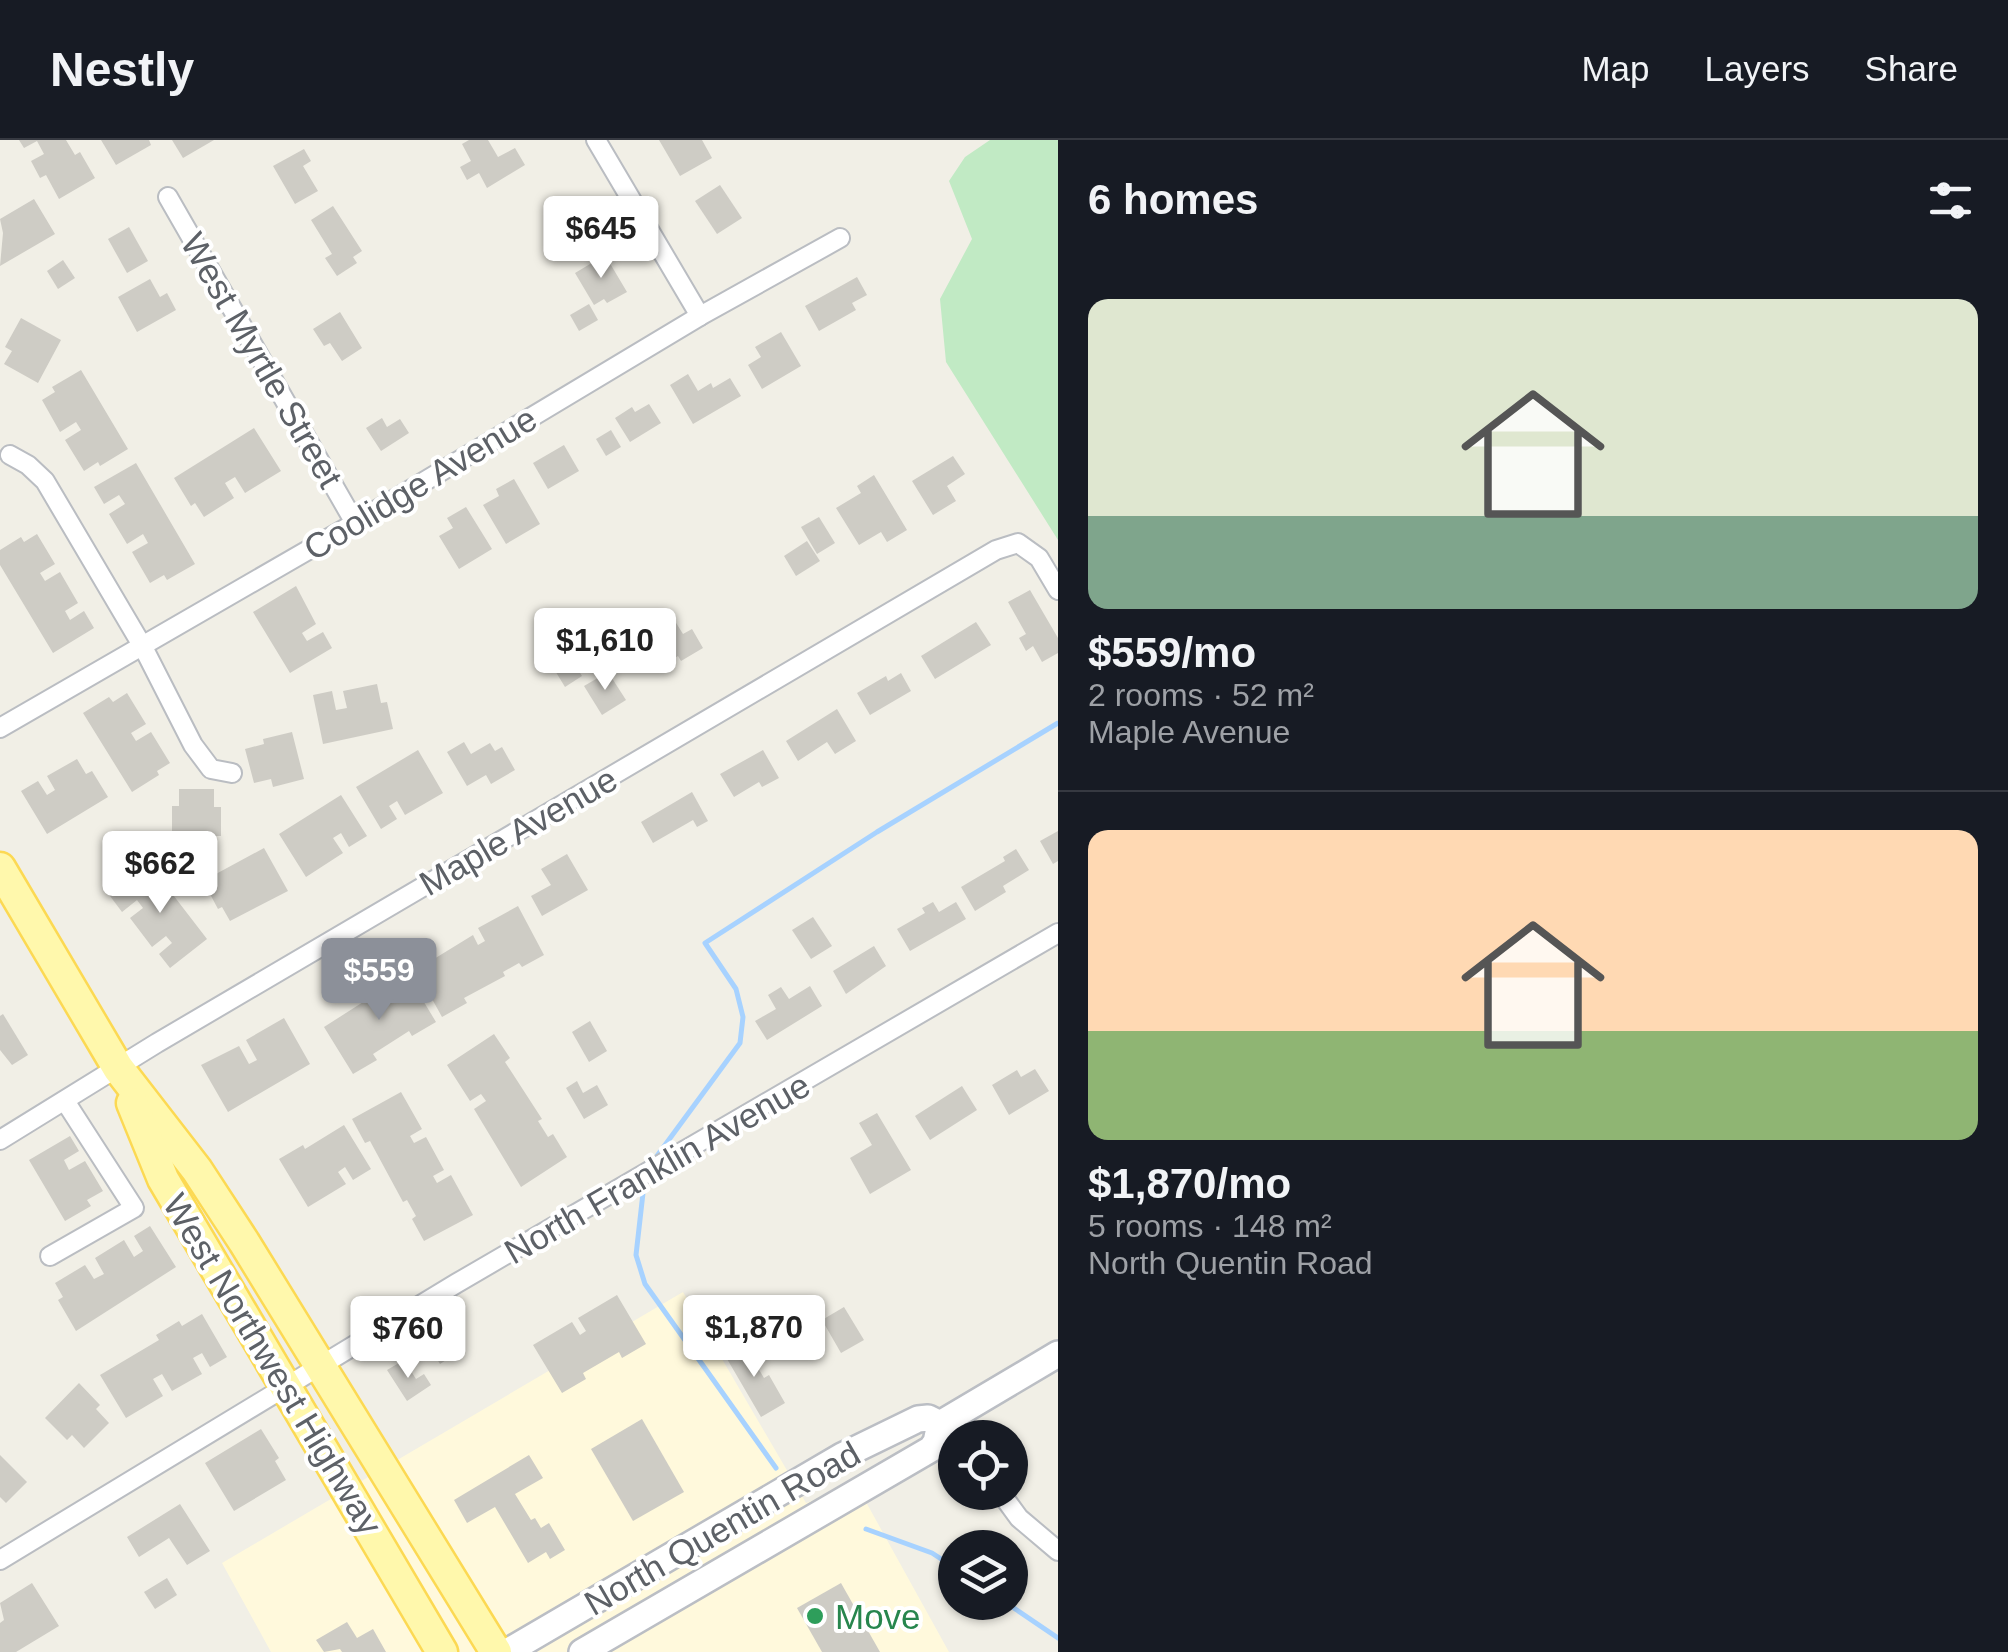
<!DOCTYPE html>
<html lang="en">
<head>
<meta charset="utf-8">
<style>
  :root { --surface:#171b24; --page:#20242c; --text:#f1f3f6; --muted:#9ea1a6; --line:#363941; --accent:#8c9099 }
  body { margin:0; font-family:Helvetica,sans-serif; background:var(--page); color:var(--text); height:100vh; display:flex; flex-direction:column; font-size:38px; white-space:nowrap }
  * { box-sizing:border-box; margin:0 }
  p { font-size:32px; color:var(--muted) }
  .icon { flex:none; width:55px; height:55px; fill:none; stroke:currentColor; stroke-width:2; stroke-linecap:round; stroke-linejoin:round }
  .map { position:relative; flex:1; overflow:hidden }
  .sheet { display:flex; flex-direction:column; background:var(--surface); width:950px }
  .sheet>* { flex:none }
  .fabs { position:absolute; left:938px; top:1280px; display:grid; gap:20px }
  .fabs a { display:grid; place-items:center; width:90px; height:90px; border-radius:50%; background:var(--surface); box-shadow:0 2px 8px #0004; font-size:50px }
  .price { position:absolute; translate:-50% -85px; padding:0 22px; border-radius:10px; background:#fff; color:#222; font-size:32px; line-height:65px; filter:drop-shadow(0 2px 5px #0008) }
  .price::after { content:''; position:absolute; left:50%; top:60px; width:30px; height:22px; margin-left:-15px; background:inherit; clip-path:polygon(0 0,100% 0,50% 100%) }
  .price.selected { background:var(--accent); color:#fff }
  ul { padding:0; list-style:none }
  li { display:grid; align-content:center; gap:20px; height:530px; padding:0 30px }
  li+li { border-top:2px solid var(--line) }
  li span { display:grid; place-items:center; height:310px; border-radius:20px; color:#555 }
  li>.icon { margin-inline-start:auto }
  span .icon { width:180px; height:180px; fill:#fffc; stroke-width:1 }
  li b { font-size:42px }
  h2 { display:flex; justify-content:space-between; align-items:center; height:120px; padding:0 30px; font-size:42px }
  header { display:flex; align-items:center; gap:60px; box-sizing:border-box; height:140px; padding:0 50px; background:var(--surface); border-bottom:2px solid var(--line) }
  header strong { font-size:48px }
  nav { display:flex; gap:55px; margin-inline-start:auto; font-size:35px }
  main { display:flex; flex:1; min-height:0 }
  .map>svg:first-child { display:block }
</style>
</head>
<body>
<header>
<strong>Nestly</strong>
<nav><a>Map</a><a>Layers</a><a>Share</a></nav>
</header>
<main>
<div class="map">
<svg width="1058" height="1512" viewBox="0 0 1058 1512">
  <rect width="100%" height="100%" fill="#f1efe6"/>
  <polygon fill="#fff9dc" points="683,1152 806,1363 856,1344 949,1512 271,1512 222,1423"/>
  <polygon fill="#c1eac4" points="990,0 1058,0 1058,400 946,222 940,159 972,99 949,41 965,17"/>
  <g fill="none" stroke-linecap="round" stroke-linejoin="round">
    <g stroke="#a7d2ff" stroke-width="5">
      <polyline points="654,1020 740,903 743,877 736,849 705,803 877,692 1058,583"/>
      <polyline points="643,1053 636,1115 645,1144 776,1328"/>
      <polyline points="866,1389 932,1413 955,1428"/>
      <polyline points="1005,1462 1058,1498"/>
    </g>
  </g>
  <g fill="#ceccc5">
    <polygon points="19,0 66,0 75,15 80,12 95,38 59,59 46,35 40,38 31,21 44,14 37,1 24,8"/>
    <polygon points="101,0 149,0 151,5 116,25"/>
    <polygon points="172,0 214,0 183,18"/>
    <polygon points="469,0 488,0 498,17 515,8 525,25 487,48 479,33 467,40 460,27 471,21 462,4"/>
    <polygon points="659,0 702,0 712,18 680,36"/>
    <polygon points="304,9 311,21 303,26 318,51 295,64 273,26"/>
    <polygon points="720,45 742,78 717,94 695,61"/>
    <polygon points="566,57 582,84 559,97 544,70"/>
    <polygon points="34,59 55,94 0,126 3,93 0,79"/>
    <polygon points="333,66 362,111 353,117 357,123 337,136 325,118 332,114 311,80"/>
    <polygon points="129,87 148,121 127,133 108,99"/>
    <polygon points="605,115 627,152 607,163 604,159 594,165 575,133"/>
    <polygon points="63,120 75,138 58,149 47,131"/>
    <polygon points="857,137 867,155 852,163 856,170 819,191 805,166"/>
    <polygon points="150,139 160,157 167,153 176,170 137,192 118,157"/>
    <polygon points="589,164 598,180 579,191 570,175"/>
    <polygon points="340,172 362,208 342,221 330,203 324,206 313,189"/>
    <polygon points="21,178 61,200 38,243 4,224 12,211 5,207"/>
    <polygon points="781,192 801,226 762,249 748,225 761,217 755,207"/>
    <polygon points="81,230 128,309 100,326 98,322 84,331 65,300 81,290 76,282 60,292 42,260 55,252 52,247"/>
    <polygon points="688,234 698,251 711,243 713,248 730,238 741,256 693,284 670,245"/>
    <polygon points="649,264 661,283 630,302 615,278 632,267 635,272"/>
    <polygon points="382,278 387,287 400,279 409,293 381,311 366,288"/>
    <polygon points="254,288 281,331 245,353 235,337 225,343 234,358 204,377 195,363 191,366 174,338"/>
    <polygon points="611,290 621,307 606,316 596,299"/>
    <polygon points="564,305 579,331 548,349 533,323"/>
    <polygon points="953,316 965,334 947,346 956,361 933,375 912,341"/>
    <polygon points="136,323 195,424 167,440 164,435 150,443 132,412 148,403 143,394 127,404 109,374 125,364 119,355 104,364 94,347"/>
    <polygon points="874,335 907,390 887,402 881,392 859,405 836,368 861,353 857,346"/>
    <polygon points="514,339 540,384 506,404 483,365 499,356 496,349"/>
    <polygon points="466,367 492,409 459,429 439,396 453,388 447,378"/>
    <polygon points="819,377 835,403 817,414 801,387"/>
    <polygon points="37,394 55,424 40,433 45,441 60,432 78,463 65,471 70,480 84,471 94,488 53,513 0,425 0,410 21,397 24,402"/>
    <polygon points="807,401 820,421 796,436 784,416"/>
    <polygon points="296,446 316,484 302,493 307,501 323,492 332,508 290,533 253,472"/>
    <polygon points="1030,450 1058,498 1058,513 1042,522 1033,506 1026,511 1019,498 1026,494 1008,462"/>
    <polygon points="673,478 683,494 692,489 703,508 681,521 678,516 660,527 642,496"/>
    <polygon points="976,482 991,505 935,539 921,516"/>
    <polygon points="571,518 582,536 565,547 554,529"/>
    <polygon points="608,532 626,560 602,575 584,546"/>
    <polygon points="901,533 911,551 870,575 857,553 886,536 888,541"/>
    <polygon points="377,544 381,563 387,562 393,589 323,604 313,555 332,551 336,570 347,568 343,551"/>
    <polygon points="127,553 146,584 131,593 136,601 151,592 170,623 157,631 159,635 132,652 83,573 109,557 113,562"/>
    <polygon points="837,569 856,601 835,614 827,602 798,621 786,601"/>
    <polygon points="292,592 304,639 273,647 271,639 254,643 245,609 264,604 263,599"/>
    <polygon points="464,602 471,614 490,603 495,611 502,607 515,630 491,644 486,635 467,646 447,612"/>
    <polygon points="418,610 443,653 405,675 397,661 389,666 397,679 381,689 356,647"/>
    <polygon points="763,610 779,638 762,647 759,642 734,657 720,634"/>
    <polygon points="77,619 86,634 92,631 108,657 47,694 21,651 38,641 47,655 55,650 47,636"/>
    <polygon points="179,649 214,649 214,667 221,667 221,696 172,696 172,666 179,666"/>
    <polygon points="692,652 708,681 697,687 693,680 653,703 641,682"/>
    <polygon points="341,655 367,696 349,707 341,693 333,698 343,713 306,737 279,694"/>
    <polygon points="1058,691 1058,721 1053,724 1040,701"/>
    <polygon points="264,708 288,751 230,781 222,767 218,769 203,741"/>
    <polygon points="1016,709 1029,730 1003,746 1006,752 975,771 961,747 1005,721 1003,717"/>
    <polygon points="567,714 588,750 542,776 531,756 551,745 541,729"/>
    <polygon points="150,725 207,799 170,828 159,814 172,803 166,796 152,807 130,778 143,768 137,760 122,772 110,756"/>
    <polygon points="933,762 939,772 956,762 966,779 910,811 897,789 925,773 922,768"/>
    <polygon points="518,766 544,815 522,827 519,823 503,832 505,836 464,858 467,863 442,877 416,830 473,795 478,805 485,801 478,788"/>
    <polygon points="813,777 832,806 811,819 792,790"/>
    <polygon points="874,806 886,826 846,854 833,831"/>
    <polygon points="407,834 436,882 412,896 409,891 373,914 377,920 353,934 324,887"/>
    <polygon points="810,846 822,866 767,900 755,881 776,869 768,855 781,847 789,859"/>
    <polygon points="3,874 28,915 12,925 0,910 0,876"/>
    <polygon points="284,878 310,924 228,972 201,925 239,906 249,924 257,920 246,900"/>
    <polygon points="590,881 607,911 589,922 572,892"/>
    <polygon points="494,894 510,918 505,922 542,979 538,981 548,997 553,994 567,1017 521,1047 474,969 486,961 481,954 470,961 447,925"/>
    <polygon points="1035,929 1049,951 1009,975 992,945 1017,930 1021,937"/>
    <polygon points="577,941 583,953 597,945 608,965 584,979 566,948"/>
    <polygon points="962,946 977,970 930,1000 915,976"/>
    <polygon points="401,952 422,989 410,996 414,1003 426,997 444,1030 433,1036 437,1043 451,1035 473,1075 424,1101 412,1079 416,1076 407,1060 403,1062 370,1001 365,1003 352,979"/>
    <polygon points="877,973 911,1030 870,1054 850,1018 872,1005 859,983"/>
    <polygon points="344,985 371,1029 353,1040 345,1027 338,1032 346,1044 308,1067 279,1019 303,1005 305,1009"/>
    <polygon points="70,996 79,1011 64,1020 69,1030 85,1021 103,1051 87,1060 91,1066 65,1081 29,1020"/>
    <polygon points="150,1086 176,1127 76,1191 58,1160 63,1157 55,1143 85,1125 94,1139 104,1134 95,1118 124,1100 134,1117 143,1111 134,1096"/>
    <polygon points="617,1155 646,1204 622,1218 619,1212 583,1233 586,1239 562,1253 533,1205 572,1182 580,1195 586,1191 578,1178"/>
    <polygon points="844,1167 864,1200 841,1213 822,1180"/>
    <polygon points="202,1174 227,1217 210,1227 202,1213 193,1218 202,1234 172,1251 162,1234 153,1239 163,1256 126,1278 100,1235 159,1200 156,1195 179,1181 182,1186"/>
    <polygon points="441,1193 454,1215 440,1224 426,1201"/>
    <polygon points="742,1201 764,1238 769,1235 785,1263 761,1277 723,1212"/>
    <polygon points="404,1220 416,1239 424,1234 431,1245 407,1261 387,1230"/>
    <polygon points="79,1243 100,1265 96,1269 109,1283 84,1308 72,1295 67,1300 45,1278"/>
    <polygon points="642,1279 684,1352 633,1381 591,1309"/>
    <polygon points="261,1289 279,1318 275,1321 286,1340 234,1371 205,1323"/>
    <polygon points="0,1315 27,1342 6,1363 0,1357"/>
    <polygon points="529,1315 543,1338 515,1354 531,1380 535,1378 541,1388 549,1383 565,1410 550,1419 546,1412 528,1423 495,1367 467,1383 454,1360"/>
    <polygon points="180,1364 210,1411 187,1425 169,1398 139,1417 127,1397"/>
    <polygon points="167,1438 177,1455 155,1469 144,1452"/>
    <polygon points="32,1443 59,1486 16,1512 0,1512 0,1483 4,1480 0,1463"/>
    <polygon points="841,1443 880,1512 822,1512 797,1468"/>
    <polygon points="347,1482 357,1498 373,1489 386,1512 342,1512 340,1509 324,1512 316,1500"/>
  </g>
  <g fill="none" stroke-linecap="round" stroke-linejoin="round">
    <defs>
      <g id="minor">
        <polyline points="596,0 700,176"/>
        <polyline points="168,57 355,383"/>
        <polyline points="10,315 28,325 45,341 143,507 193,605 211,629 232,633"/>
        <polyline points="0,588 355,383 700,176 840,98"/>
        <polyline points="0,1000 157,903 996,410 1018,403 1039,418 1058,450"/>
        <polyline points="50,1116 134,1068 65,961"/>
        <polyline points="950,1278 961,1298"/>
        <polyline points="1000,1352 1019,1378 1058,1411"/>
        <polyline points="0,1420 457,1143 1058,793"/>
      </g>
      <g id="secondary">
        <polyline points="507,1512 842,1316 918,1279 928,1278 940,1284"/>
        <polyline points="582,1512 931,1309 936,1302 940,1284 1058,1214"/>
      </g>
      <g id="primary">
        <polyline points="0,728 118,928 197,1030 244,1102 496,1512"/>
        <polyline points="132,963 163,1039 442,1512"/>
      </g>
    </defs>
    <use href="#minor" stroke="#babdc2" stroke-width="22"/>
    <use href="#secondary" stroke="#bbbec4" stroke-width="30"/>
    <use href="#primary" stroke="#fcd953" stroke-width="35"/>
    <use href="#minor" stroke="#fff" stroke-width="18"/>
    <use href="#secondary" stroke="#fff" stroke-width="25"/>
    <use href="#primary" stroke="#fff8ac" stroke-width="30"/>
  </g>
  <circle fill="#2e9e5b" stroke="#fff" stroke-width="4" cx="815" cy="1476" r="10"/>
  <g text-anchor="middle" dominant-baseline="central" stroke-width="8" stroke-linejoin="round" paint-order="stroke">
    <g font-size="35" fill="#5d6167" stroke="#fff">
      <text transform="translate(262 220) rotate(60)">West Myrtle Street</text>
      <text transform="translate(420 343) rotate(-31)">Coolidge Avenue</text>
      <text transform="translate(518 691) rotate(-30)">Maple Avenue</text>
      <text transform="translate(657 1028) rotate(-30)">North Franklin Avenue</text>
      <text transform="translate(273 1224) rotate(59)">West Northwest Highway</text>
      <text transform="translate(722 1388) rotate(-30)">North Quentin Road</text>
    </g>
    <g font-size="35" fill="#27864d" stroke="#fff" text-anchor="start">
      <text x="835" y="1476">Move</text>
    </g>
  </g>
</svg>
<div class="fabs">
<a><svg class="icon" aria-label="locate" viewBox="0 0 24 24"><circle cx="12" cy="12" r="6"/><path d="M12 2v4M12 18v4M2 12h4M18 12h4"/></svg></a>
<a><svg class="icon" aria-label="layers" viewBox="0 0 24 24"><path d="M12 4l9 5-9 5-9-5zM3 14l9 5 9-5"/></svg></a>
</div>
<b class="price" style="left:601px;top:141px">$645</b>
<b class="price" style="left:605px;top:553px">$1,610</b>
<b class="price" style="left:160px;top:776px">$662</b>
<b class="price selected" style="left:379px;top:883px">$559</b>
<b class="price" style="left:754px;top:1240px">$1,870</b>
<b class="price" style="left:408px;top:1241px">$760</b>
</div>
<section class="sheet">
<h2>6 homes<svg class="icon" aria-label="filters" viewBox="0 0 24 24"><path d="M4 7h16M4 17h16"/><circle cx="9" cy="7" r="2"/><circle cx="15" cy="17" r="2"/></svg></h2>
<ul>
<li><span style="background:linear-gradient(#dfe7d0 70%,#7fa58c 0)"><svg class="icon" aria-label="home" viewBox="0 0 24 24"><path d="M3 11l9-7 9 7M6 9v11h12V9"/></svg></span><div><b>$559/mo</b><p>2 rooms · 52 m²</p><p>Maple Avenue</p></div></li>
<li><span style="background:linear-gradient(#ffd9b3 65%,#8fb573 0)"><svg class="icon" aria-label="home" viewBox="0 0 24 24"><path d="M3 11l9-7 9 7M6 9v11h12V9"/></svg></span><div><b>$1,870/mo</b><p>5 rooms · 148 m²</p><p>North Quentin Road</p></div></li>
</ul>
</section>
</main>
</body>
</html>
